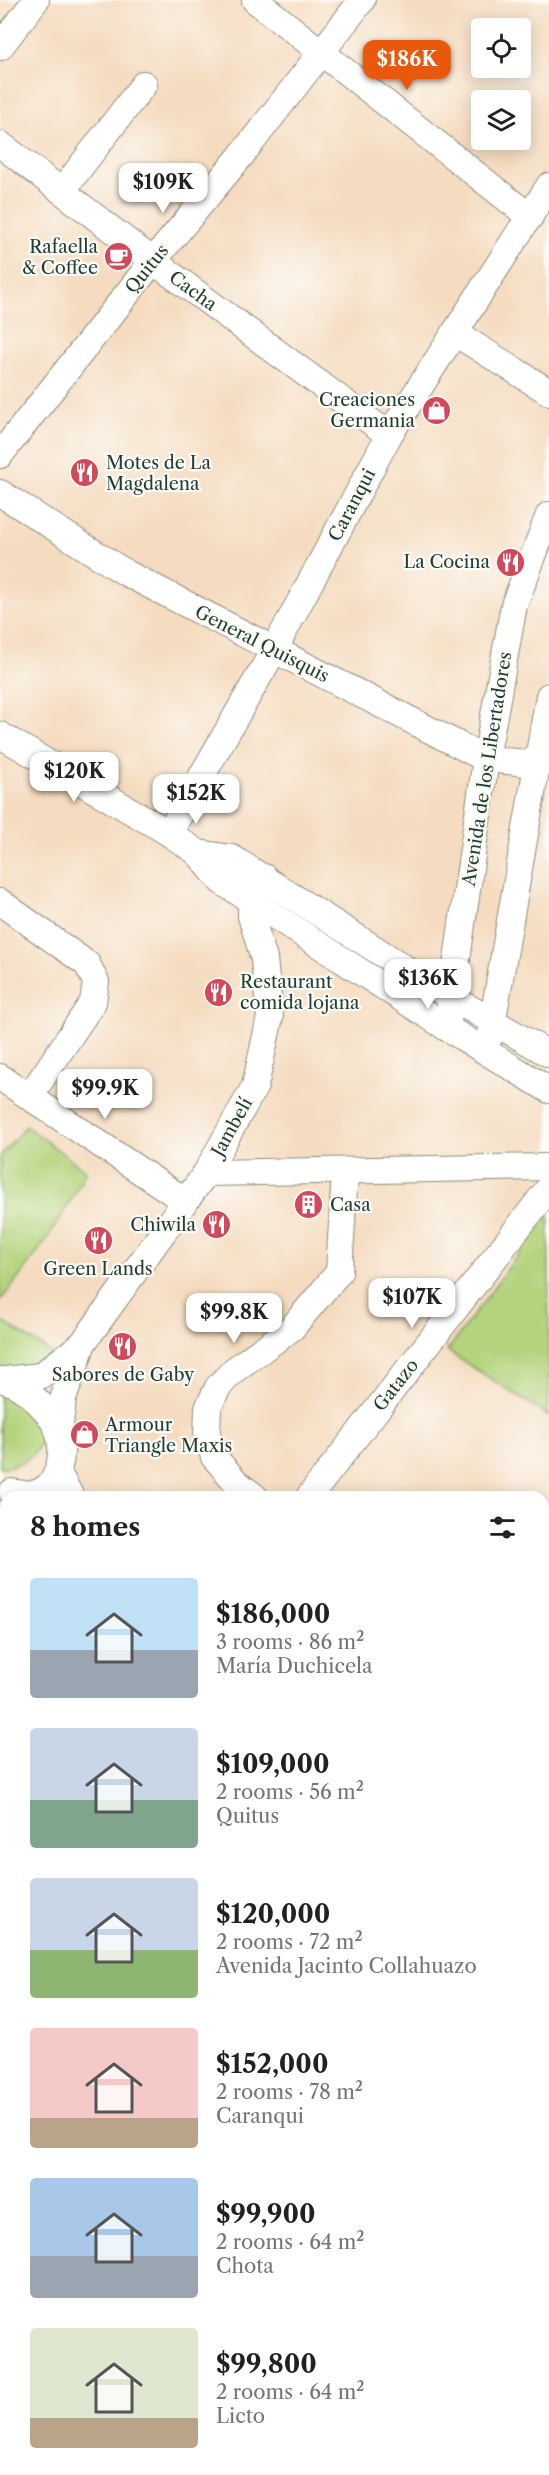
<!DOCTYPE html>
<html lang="en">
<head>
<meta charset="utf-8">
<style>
  :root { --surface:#fff; --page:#f6f6f6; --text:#202124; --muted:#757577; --accent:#ea580c }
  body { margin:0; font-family:"Libre Caslon Text",serif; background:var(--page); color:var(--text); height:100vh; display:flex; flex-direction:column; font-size:22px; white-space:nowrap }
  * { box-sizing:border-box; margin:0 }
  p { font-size:20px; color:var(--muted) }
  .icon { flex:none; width:33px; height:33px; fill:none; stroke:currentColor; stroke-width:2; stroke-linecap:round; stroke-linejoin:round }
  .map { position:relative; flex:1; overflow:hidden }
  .panel { position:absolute; left:0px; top:1491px; width:549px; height:984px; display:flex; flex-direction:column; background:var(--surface); border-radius:18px 18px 0 0; box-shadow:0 3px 15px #0003 }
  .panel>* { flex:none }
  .buttons { position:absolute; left:471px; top:18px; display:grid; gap:12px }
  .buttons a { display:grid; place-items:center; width:60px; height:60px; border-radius:6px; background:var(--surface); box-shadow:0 3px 15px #0003; font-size:30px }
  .price { position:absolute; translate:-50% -51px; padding:0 14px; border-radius:12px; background:#fff; color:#222; font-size:20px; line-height:39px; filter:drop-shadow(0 2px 3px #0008) }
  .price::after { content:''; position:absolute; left:50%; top:36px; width:18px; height:14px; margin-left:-9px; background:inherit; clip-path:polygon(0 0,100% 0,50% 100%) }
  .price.selected { background:var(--accent); color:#fff }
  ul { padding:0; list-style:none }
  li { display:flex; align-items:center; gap:18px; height:150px; padding:0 30px }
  li span { display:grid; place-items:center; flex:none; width:168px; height:120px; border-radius:6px; color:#555 }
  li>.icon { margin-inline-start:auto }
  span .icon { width:72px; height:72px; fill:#fffc; stroke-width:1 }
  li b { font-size:26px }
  h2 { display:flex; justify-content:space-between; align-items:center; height:72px; padding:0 30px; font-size:26px }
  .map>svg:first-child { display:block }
</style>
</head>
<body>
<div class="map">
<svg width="549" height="2475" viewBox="0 0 549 2475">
  <rect width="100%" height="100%" fill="#fdfcf7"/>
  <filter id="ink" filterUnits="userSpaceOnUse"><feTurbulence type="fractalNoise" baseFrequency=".0167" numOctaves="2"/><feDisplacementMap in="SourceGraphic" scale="12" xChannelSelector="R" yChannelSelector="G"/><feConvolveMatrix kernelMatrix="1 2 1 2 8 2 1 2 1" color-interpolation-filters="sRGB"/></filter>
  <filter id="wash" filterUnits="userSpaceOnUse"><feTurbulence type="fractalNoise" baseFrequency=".008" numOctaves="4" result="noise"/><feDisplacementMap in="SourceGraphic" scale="24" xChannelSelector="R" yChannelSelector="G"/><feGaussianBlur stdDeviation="1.35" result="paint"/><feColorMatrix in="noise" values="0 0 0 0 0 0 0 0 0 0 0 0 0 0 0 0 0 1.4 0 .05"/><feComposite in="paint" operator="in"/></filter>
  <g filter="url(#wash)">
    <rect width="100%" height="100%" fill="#f5dbbf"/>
    <g fill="#b3d37b" stroke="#698858" stroke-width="1.5">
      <path d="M26,1126L86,1171C64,1217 33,1261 0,1301V1156Z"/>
      <polygon points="549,1213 549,1416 447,1351"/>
      <polygon points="0,1320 52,1353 39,1369 0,1374"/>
      <path d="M0,1391L15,1392C22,1399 37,1409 41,1419C51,1444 24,1470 0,1467Z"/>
      <polygon points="118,2469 329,2469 332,2475 112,2475"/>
      <polygon points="363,2469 531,2469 536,2475 367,2475"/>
    </g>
    <polygon fill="#8eb56b" stroke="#567950" stroke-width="1.5" points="6,2067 6,2254 0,2253 0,2075"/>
  </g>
  <g filter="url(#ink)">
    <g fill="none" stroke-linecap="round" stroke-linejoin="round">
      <defs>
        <g id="minor">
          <polyline points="255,0 530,217"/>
          <polyline points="0,47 36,0"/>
          <polyline points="0,144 153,261 389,435"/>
          <polyline points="62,191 144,84"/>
          <polyline points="455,333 549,392"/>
          <polyline points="0,455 153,261 240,157 362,0"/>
          <polyline points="0,493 126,573 486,759 537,764"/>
          <polyline points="0,735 169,833 198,853 221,881 447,1028 549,1090"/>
          <polyline points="169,833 274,650 389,435 549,186"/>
          <polyline points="198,853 232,858 452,998 549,1054"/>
          <polyline points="0,902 87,964 96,982 93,1002 30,1096"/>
          <polyline points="447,1028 486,759 514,605 549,515"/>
          <polyline points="490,1036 549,696"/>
          <polyline points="0,1077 185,1201"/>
          <polyline points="206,1173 549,1167"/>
          <path d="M0,1380C21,1380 55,1415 59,1434C65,1457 58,1491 31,1494C25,1495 18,1493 12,1492"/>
          <polyline points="5,1380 40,1376 81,1345"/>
          <polyline points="59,1433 63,1399 83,1343 206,1173 255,1086 270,1017 264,959 251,916 251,901 264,877"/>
          <polyline points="57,1471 71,1497"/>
          <polyline points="255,1497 237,1483 214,1457 207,1433 208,1408 218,1387 234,1370 292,1328 339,1272 345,1172"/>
          <polyline points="309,1497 549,1188"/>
          <polyline points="0,1549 6,1540"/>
          <polyline points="0,1820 6,1825"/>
          <polyline points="543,1860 549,1864"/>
          <polyline points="543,2234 549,2239"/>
          <polyline points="0,2264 6,2266"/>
          <polyline points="0,2436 6,2430"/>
          <polyline points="27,2475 33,2469"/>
        </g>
        <g id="major">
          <polyline points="543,1928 549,1922"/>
          <polyline points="543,1971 549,1964"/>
          <polyline points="0,2466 6,2461"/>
        </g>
      </defs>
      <use href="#minor" stroke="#8a8c7a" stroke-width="28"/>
      <use href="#major" stroke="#8a8c7a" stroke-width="36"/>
      <use href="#minor" stroke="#fff" stroke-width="26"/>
      <use href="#major" stroke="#fff" stroke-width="33"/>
    </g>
  </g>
  <defs>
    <symbol id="cafe-disc" viewBox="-11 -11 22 22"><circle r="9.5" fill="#d1495b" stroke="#fdfcf7"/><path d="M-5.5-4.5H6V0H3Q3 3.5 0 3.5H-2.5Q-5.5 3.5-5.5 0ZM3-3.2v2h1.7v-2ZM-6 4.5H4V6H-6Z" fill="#fff"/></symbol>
    <symbol id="shop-disc" viewBox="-11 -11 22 22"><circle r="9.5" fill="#d1495b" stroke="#fdfcf7"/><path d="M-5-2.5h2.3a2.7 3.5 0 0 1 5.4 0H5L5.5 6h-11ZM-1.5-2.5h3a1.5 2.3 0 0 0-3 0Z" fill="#fff"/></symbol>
    <symbol id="restaurant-disc" viewBox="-11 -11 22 22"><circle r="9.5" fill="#d1495b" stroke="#fdfcf7"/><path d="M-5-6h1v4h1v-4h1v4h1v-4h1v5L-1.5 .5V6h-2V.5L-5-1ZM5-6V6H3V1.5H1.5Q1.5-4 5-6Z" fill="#fff"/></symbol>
    <symbol id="building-disc" viewBox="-11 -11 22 22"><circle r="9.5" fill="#d1495b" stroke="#fdfcf7"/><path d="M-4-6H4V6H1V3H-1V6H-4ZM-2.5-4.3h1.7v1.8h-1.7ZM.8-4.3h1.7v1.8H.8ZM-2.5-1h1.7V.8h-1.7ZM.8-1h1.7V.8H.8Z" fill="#fff"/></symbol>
  </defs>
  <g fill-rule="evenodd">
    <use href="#cafe-disc" x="102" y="240" width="33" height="33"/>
    <use href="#shop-disc" x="420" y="394" width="33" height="33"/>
    <use href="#restaurant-disc" x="68" y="456" width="33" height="33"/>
    <use href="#restaurant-disc" x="494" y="546" width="33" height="33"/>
    <use href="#restaurant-disc" x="202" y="976" width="33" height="33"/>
    <use href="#building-disc" x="292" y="1188" width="33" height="33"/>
    <use href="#restaurant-disc" x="200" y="1208" width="33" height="33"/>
    <use href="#restaurant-disc" x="82" y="1224" width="33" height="33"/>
    <use href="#restaurant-disc" x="106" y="1330" width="33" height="33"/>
    <use href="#shop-disc" x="68" y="1418" width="33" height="33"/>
  </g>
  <g text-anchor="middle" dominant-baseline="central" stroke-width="4.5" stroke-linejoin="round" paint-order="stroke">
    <g font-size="18" fill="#1f3d34" stroke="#fdfcf7" text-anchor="end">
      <text x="98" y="247">Rafaella<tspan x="98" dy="21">&amp; Coffee</tspan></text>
      <text x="415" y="400">Creaciones<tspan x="415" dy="21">Germania</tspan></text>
      <text x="106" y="463" text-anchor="start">Motes de La<tspan x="106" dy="21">Magdalena</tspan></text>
      <text x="490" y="562">La Cocina</text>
      <text x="240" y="982" text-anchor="start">Restaurant<tspan x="240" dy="21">comida lojana</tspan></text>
      <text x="330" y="1205" text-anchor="start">Casa</text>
      <text x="196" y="1225">Chiwila</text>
      <text x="98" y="1269" text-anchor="middle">Green Lands</text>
      <text x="123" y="1375" text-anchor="middle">Sabores de Gaby</text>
      <text x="105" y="1425" text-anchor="start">Armour<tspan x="105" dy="21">Triangle Maxis</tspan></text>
    </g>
    <g font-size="18" fill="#1f3d34" stroke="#fdfcf7">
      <text transform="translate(147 269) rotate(-51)">Quitus</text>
      <text transform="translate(193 291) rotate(36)">Cacha</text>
      <text transform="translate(352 505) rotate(-62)">Caranqui</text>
      <text transform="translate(262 644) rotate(27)">General Quisquis</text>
      <text transform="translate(487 769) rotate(-81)">Avenida de los Libertadores</text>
      <text transform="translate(232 1127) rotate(-61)">Jambelí</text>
      <text transform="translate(396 1385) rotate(-52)">Gatazo</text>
    </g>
  </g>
</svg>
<div class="buttons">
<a><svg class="icon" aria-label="locate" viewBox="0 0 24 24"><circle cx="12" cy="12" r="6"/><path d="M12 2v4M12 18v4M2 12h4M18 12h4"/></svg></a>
<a><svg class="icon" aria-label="layers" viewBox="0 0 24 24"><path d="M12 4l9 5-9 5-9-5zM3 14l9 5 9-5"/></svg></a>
</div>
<b class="price selected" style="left:407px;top:91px">$186K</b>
<b class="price" style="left:163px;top:214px">$109K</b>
<b class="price" style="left:74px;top:803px">$120K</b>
<b class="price" style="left:196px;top:825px">$152K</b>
<b class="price" style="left:428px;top:1010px">$136K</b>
<b class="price" style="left:105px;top:1120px">$99.9K</b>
<b class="price" style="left:412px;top:1329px">$107K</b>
<b class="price" style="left:234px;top:1344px">$99.8K</b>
<section class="panel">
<h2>8 homes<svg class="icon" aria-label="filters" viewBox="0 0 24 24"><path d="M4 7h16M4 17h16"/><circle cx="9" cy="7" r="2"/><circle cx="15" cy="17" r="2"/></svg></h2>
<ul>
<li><span style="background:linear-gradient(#bfe0f5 60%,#9aa5b1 0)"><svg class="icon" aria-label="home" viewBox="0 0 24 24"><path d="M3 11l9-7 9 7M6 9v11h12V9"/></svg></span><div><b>$186,000</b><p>3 rooms · 86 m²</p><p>María Duchicela</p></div></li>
<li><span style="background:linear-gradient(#c9d6e8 60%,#7fa58c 0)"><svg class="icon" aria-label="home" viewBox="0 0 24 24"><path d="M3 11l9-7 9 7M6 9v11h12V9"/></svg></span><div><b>$109,000</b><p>2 rooms · 56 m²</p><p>Quitus</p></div></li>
<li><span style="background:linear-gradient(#c9d6e8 60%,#8fb573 0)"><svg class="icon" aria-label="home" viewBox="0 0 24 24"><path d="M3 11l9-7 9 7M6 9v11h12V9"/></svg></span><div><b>$120,000</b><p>2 rooms · 72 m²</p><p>Avenida Jacinto Collahuazo</p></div></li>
<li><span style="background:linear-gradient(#f6c9c9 75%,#b9a48a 0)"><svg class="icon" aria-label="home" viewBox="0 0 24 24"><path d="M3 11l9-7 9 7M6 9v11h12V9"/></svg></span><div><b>$152,000</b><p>2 rooms · 78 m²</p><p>Caranqui</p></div></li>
<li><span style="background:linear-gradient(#a9c7e8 65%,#9aa5b1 0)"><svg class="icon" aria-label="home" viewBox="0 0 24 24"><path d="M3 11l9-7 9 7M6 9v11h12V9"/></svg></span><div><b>$99,900</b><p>2 rooms · 64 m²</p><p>Chota</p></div></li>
<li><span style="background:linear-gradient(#dfe7d0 75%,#b9a48a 0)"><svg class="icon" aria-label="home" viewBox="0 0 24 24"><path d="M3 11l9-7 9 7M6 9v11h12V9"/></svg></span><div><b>$99,800</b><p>2 rooms · 64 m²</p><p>Licto</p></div></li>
</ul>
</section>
</div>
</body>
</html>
